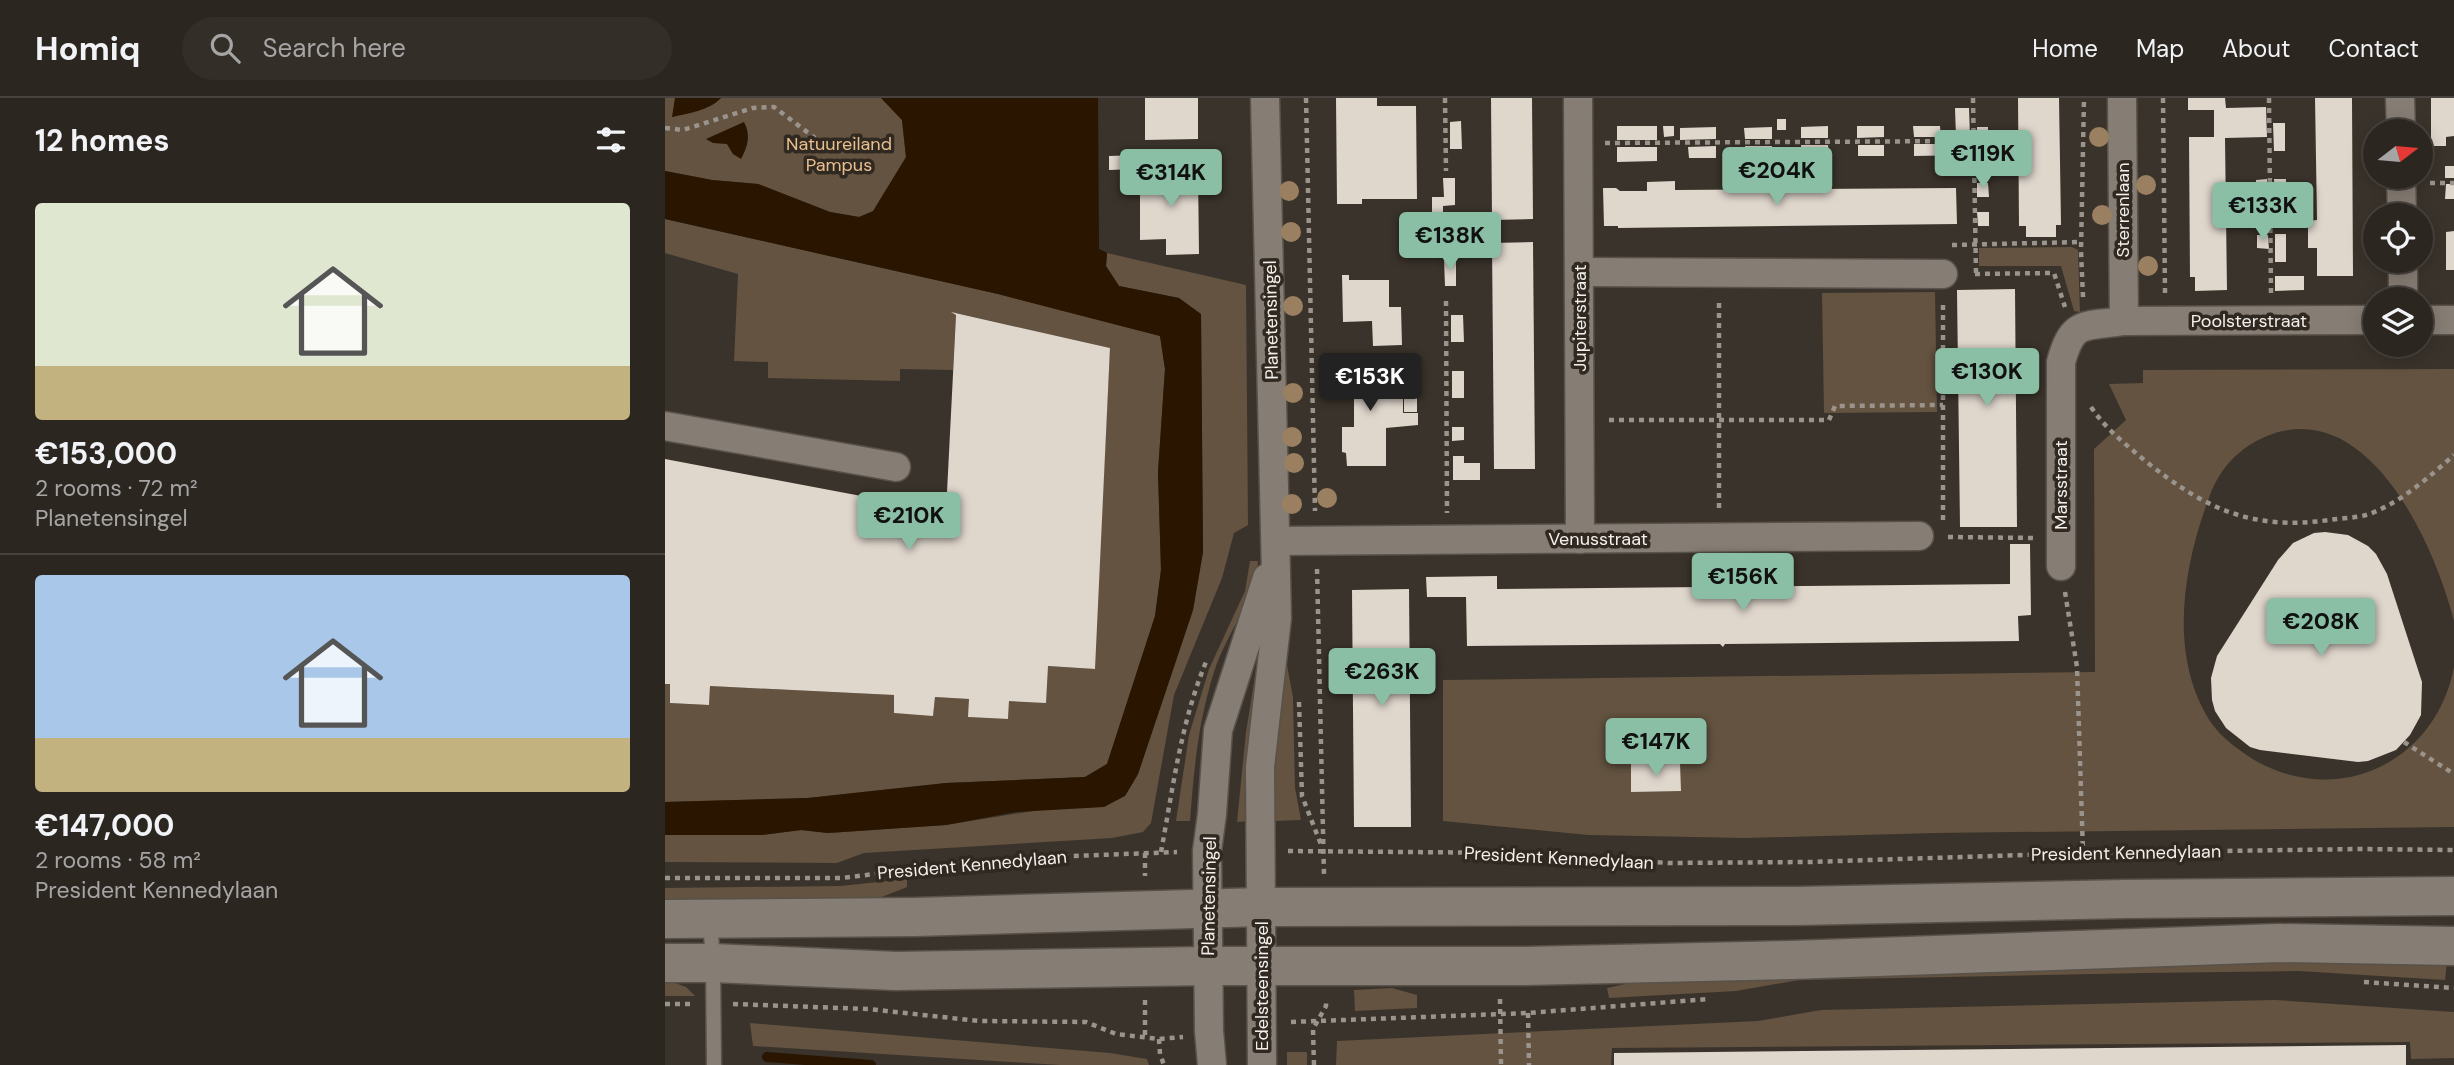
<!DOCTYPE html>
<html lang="en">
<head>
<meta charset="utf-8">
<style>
  :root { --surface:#2c2620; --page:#342e29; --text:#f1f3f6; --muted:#a6a5a5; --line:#48433e; --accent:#8abfa5 }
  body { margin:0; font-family:"DM Sans",sans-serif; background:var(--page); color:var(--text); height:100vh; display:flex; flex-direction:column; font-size:26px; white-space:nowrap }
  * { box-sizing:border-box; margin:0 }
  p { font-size:23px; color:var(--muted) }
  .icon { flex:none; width:38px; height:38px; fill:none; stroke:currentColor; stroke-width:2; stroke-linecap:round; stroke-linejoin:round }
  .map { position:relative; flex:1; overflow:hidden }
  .panel { display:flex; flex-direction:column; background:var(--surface); width:665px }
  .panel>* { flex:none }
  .needle { width:46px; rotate:74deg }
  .fabs { position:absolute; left:1698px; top:21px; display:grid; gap:14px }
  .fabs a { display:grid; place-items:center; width:70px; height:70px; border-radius:50%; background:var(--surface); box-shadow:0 4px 18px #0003,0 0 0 2px var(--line); font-size:35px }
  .price { position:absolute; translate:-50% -60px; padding:0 16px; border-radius:7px; background:var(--accent); color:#111; font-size:23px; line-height:46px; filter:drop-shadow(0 2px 4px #0008) }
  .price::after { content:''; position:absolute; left:50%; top:42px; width:21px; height:16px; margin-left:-10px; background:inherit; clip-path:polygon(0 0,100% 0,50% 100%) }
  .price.on { background:#222; color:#fff }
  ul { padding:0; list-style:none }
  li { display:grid; align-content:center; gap:14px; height:371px; padding:0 35px }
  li+li { border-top:2px solid var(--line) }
  li span { display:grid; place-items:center; height:217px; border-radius:7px; color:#555 }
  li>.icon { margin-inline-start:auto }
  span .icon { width:126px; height:126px; fill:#fffc; stroke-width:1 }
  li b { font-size:30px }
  h2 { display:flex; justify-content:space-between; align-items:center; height:84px; padding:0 35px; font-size:30px }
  header { display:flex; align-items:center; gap:42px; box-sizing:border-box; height:98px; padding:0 35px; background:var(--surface); border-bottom:2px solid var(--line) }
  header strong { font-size:33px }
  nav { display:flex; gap:38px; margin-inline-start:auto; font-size:24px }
  .search { width:490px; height:63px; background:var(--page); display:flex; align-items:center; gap:18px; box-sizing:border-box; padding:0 24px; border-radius:38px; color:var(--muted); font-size:26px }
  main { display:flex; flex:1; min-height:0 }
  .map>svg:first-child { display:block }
</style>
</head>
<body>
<header>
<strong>Homiq</strong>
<div class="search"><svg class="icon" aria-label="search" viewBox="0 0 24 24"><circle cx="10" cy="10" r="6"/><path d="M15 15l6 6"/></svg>Search here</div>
<nav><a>Home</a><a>Map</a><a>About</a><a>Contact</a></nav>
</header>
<main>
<section class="panel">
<h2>12 homes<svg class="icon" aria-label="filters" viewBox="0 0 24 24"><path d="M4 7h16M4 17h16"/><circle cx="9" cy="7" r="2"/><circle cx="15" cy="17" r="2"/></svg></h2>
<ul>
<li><span style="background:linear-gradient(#dfe7d0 75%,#c2b280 0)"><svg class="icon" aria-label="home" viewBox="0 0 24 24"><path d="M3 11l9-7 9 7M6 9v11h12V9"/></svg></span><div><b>€153,000</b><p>2 rooms · 72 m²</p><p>Planetensingel</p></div></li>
<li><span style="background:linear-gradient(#a9c7e8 75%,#c2b280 0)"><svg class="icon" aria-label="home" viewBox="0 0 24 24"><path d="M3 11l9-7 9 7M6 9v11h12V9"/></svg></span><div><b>€147,000</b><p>2 rooms · 58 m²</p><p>President Kennedylaan</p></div></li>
</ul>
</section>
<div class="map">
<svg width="1789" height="967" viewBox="0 0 1789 967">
  <rect width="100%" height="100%" fill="#3a332b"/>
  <g fill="#635340" fill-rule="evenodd">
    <path d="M0,0H10L8,19L49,6L56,0H216L237,22L241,60L208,114L194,119L165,114L93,86L47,82L0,73ZM79,24L68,56L62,46L63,33Z"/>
    <polygon points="0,121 333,196 495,238 500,271 493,374 496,472 490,518 442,666 420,679 281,685 143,700 0,704 0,586 5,586 5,605 44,607 45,588 229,597 229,615 268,617 270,599 304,601 304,619 343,621 344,603 383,568 429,571 445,250 291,215 288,272 235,271 235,283 103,280 103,264 69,263 73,176 0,155"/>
    <polygon points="1407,149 1413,152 1415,214 1409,213 1396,168 1314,168 1314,150"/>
    <polygon points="442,155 581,187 583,427 569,435 557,480 509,597 486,725 478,734 447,740 199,755 172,765 0,764 0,737 96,737 136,732 163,735 281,727 460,698 473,676 528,512 538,454 536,217 514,200 454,188 441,168"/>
    <polygon points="1270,194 1272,314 1159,315 1157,195"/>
    <path d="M1789,271V523C1770,448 1704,297 1602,338C1575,349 1555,370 1545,397C1518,468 1502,559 1547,626C1559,642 1575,653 1591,663C1676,710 1771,663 1789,569V729L1270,735L1080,740L923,737L778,723V582L1430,574L1429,351L1461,322L1444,286L1478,285V272Z"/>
    <path d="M585,463H593C589,504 561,536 549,574C533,625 529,671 525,723H511L524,637L544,571L580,493Z"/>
    <polygon points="597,559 587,723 572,724 581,634 593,560"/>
    <polygon points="621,562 628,599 630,690 636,722 609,723 605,673"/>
    <polygon points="242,781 242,789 197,807 0,808 0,790 175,788"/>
    <polygon points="1426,862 1782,863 1780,882 1633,873 1480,875 1134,882 1071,893 944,900 942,890 1015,874"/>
    <polygon points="0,881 21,889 30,898 0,898"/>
    <polygon points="727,890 752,897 752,910 690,913 689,892"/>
    <polygon points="1610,902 1789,914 1789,960 1746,961 1745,944 947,950 946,967 671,967 672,943 1093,923 1156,912"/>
    <polygon points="85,925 445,955 482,961 484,967 395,967 88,948"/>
    <rect x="622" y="954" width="20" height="13"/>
  </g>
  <g fill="#291500">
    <path d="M10,0H56C43,13 24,15 7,19Z"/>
    <polygon points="216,0 433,0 434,151 442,155 441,168 454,188 514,200 536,216 538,454 528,512 473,676 460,698 439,709 351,714 281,727 163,735 136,732 96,737 0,737 0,704 143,700 281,685 420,679 442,666 490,518 496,472 493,374 500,271 495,238 333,196 0,121 0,73 47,82 93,86 165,114 194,119 208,113 241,59 237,22"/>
    <path d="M79,24C86,37 83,48 76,61L68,56L62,46L48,45L41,41Z"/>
  </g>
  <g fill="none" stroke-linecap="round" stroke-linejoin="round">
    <polyline stroke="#291500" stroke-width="10" points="102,959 206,967"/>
  </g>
  <g fill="#dfd6cc">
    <polygon points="480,0 533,0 533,41 480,42"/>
    <polygon points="671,0 712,0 712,8 751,8 752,101 697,101 697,106 672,106"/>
    <polygon points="826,0 867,0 868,121 827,122"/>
    <polygon points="1353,0 1394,0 1396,127 1391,127 1391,139 1361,139 1361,128 1354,128"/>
    <polygon points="1523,0 1560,0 1561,10 1601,9 1602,39 1560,40 1562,192 1530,193 1530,179 1525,179 1524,39 1549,39 1549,12 1523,12"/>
    <polygon points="1650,0 1687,0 1688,178 1652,178 1652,150 1643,150 1643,123 1652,122"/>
    <polygon points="1766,0 1789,0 1789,38 1781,39 1781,48 1766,48"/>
    <polygon points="1290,10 1304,10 1305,39 1291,39"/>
    <rect x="1112" y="21" width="9" height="11"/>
    <polygon points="796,23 797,51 785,51 785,24"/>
    <polygon points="1608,25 1620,25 1620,53 1609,53"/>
    <rect x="952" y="28" width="40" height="14"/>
    <polygon points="998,28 1009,28 1009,38 999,39"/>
    <polygon points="1163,28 1163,40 1136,40 1136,29"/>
    <polygon points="1192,28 1219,28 1219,39 1192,40"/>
    <polygon points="1248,28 1275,28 1276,39 1249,39"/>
    <polygon points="1051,29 1051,41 1015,42 1015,30"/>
    <polygon points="1107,29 1107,41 1080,41 1079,30"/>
    <polygon points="1312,29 1323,29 1323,57 1311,57"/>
    <polygon points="1249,46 1304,46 1305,57 1249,58"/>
    <polygon points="1136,47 1163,47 1164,59 1136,59"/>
    <rect x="1193" y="47" width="26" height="11"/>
    <polygon points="1051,48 1051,60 1024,60 1023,49"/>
    <polygon points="1080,48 1107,48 1107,59 1080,60"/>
    <polygon points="952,49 992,49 992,63 952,64"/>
    <polygon points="472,57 472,71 444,72 444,58"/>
    <polygon points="1117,58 1121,58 1122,68 1117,68"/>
    <rect x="1780" y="68" width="9" height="12"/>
    <polygon points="481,71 533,71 534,156 501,157 501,141 475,142 475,86 480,86"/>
    <polygon points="778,80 790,80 790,107 778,108 778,120 808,120 808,147 779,148 779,122 767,123 767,99 779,99"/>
    <polygon points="1602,81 1603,109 1591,109 1591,82"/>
    <polygon points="1609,81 1621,81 1621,108 1610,108"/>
    <polygon points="1010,83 1010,92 1291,90 1292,126 953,130 953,128 939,128 938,90 951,90 955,93 982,93 982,84"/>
    <polygon points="1312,85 1323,85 1324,99 1312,99"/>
    <polygon points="1781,86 1789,86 1789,101 1780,101"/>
    <polygon points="1312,114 1324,114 1324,128 1313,128"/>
    <polygon points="1789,133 1789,172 1781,172 1781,134"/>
    <rect x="1610" y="136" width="11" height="28"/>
    <polygon points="1592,137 1603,137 1604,151 1592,150"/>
    <polygon points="868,144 870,371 829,371 827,145"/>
    <polygon points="779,161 791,161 791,188 780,188"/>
    <polygon points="677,177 684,177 684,182 724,182 724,209 736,209 737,247 708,248 707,223 678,224"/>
    <polygon points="1610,178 1639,178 1639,192 1610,193"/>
    <polygon points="1350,191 1352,429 1295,429 1292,192"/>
    <polygon points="286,214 445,250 430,571 383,568 381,605 344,603 343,621 303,619 304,601 270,599 268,618 229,615 229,597 45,588 44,607 5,605 5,586 0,586 0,361 281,414 291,217"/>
    <polygon points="786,217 798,217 799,244 786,244"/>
    <polygon points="720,261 721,300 738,300 738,315 753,315 753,327 721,330 721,368 682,368 681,355 677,354 677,329 689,329 689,301 676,301 676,275 681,275 680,262"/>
    <rect x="787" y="273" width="12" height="27"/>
    <rect x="739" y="300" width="13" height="14"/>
    <polygon points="787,329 799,329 799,342 787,343"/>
    <polygon points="788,358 799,358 799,365 815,365 815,382 788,382"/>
    <polygon points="1660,434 1683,437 1703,448 1711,456 1722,476 1757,584 1756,617 1745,637 1731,652 1703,663 1693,664 1595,652 1585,649 1561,630 1550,613 1547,602 1546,580 1552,558 1613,462 1628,445 1649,435"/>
    <polygon points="1345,446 1365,446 1366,517 1353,518 1354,543 1060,546 1058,549 1055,546 802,548 801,499 762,499 761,479 832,478 832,491 1345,486"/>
    <polygon points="744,491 746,729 689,729 687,492"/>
    <polygon points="1015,665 1016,693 966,694 966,666"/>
    <polygon points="1741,947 1741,967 949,967 949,955"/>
  </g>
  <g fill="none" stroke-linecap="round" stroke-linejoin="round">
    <defs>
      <polyline id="lane" points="45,821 48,865 49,967"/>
      <g id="street">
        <polyline points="913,0 915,441"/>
        <polyline points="1457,0 1459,223"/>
        <polyline points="1735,0 1736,33"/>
        <polyline points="1736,79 1737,117"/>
        <polyline points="1738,163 1738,201"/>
        <polyline points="915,174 1278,176"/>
        <polyline points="1755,222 1789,222"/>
        <polyline points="0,328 231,369"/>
        <polyline points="611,443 1254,438"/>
        <path d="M1396,468V264C1408,221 1419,229 1459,223L1710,222"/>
        <polyline points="547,967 544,933 542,753 547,716 553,632 602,480"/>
        <polyline points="597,967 595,669 612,520 600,0"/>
      </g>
      <g id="secondary">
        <polyline points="0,821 250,819 598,809 1132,808 1460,801 1789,798"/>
        <polyline points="0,865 48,865 231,873 543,868 858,868 1127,862 1614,845 1789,848"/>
      </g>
    </defs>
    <use href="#lane" stroke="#58524b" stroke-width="17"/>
    <use href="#street" stroke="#58524b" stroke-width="31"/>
    <use href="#secondary" stroke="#58524b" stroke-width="41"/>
    <g stroke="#9a948d" stroke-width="4.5" stroke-dasharray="5 5" stroke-linecap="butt">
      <polyline points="641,0 650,413"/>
      <polyline points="780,0 781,73"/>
      <polyline points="1308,0 1311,176"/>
      <polyline points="1498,0 1500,195"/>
      <polyline points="1604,0 1606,195"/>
      <polyline points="0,30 18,32 88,10 109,9 150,40"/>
      <polyline points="940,45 1308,43"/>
      <polyline points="1765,85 1789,85"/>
      <polyline points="1287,147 1416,144"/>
      <polyline points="1310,176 1389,175 1400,209"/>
      <polyline points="1418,199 1416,153 1419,0"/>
      <polyline points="781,203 782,415"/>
      <polyline points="1054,205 1054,413"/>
      <path d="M1426,309C1441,331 1458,344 1478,361C1538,410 1586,433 1664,422C1676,420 1690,420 1701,417C1733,407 1764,379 1789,357"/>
      <polyline points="944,322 1164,322 1170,308 1278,307"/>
      <polyline points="1278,422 1278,203"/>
      <polyline points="1283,439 1369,440"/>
      <polyline points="652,471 659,777"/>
      <polyline points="1400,494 1412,569 1418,755"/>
      <polyline points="634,604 637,698 657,749"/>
      <polyline points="1739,644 1789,676"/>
      <polyline points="623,753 859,755 1003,765 1145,764 1418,755 1695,751 1789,752"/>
      <path d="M496,754C508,690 516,624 541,564"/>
      <polyline points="480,755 480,778"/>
      <polyline points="0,780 177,780 331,761 512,754"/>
      <polyline points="1699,884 1789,890"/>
      <polyline points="835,901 836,967"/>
      <polyline points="480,902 480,940"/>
      <polyline points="0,906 28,906"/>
      <polyline points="68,906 203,911 314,923 421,924 451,936 494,941 518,939"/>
      <polyline points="863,915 864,967"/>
      <polyline points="626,924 863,915 1044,901"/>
      <polyline points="494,941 495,956 499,967"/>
      <polyline points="649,967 648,931 661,908 661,901"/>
    </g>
    <use href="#lane" stroke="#867d74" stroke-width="14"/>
    <use href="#street" stroke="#867d74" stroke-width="28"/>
    <use href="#secondary" stroke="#867d74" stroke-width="38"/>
  </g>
  <g fill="#9a8061">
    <circle cx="1434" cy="39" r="10"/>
    <circle cx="1481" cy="87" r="10"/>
    <circle cx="624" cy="93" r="10"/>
    <circle cx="1437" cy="117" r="10"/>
    <circle cx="626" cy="134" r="10"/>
    <circle cx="1483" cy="168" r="10"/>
    <circle cx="628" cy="208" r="10"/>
    <circle cx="628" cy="295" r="10"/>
    <circle cx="627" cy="339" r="10"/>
    <circle cx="629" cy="365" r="10"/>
    <circle cx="662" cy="400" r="10"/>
    <circle cx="627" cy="406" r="10"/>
  </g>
  <g text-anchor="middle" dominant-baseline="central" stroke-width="7" stroke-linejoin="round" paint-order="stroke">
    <g font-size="18" fill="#e9bf8d" stroke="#302921">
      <text x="174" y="46">Natuureiland<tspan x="174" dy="21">Pampus</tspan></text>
    </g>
    <g font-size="18" fill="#f4efea" stroke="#302921">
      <text transform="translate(1458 112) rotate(-90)">Sterrenlaan</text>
      <text transform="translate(915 220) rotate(-90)">Jupiterstraat</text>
      <text transform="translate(606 222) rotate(-91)">Planetensingel</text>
      <text x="1584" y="223">Poolsterstraat</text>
      <text transform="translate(1396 387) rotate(-90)">Marsstraat</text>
      <text x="933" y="441">Venusstraat</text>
      <text transform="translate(1461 755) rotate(-1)">President Kennedylaan</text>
      <text transform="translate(894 760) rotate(3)">President Kennedylaan</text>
      <text transform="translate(307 767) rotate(-5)">President Kennedylaan</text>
      <text transform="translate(544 798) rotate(-89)">Planetensingel</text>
      <text transform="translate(597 888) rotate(-90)">Edelsteensingel</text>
    </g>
  </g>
</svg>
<div class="fabs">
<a><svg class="needle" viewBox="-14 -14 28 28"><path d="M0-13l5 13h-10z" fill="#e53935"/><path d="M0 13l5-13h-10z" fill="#a6a5a5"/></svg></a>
<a><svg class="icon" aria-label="locate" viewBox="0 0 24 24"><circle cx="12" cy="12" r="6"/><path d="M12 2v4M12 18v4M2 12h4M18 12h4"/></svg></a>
<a><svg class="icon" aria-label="layers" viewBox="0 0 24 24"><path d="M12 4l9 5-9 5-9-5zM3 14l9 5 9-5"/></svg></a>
</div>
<b class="price" style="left:1318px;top:92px">€119K</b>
<b class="price" style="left:1112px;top:109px">€204K</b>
<b class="price" style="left:506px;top:111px">€314K</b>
<b class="price" style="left:1598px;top:144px">€133K</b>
<b class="price" style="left:785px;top:174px">€138K</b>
<b class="price" style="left:1322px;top:310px">€130K</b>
<b class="price on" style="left:705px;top:315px">€153K</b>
<b class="price" style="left:244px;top:454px">€210K</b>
<b class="price" style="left:1078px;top:515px">€156K</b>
<b class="price" style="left:1656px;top:560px">€208K</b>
<b class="price" style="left:717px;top:610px">€263K</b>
<b class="price" style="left:991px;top:680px">€147K</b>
</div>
</main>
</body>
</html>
